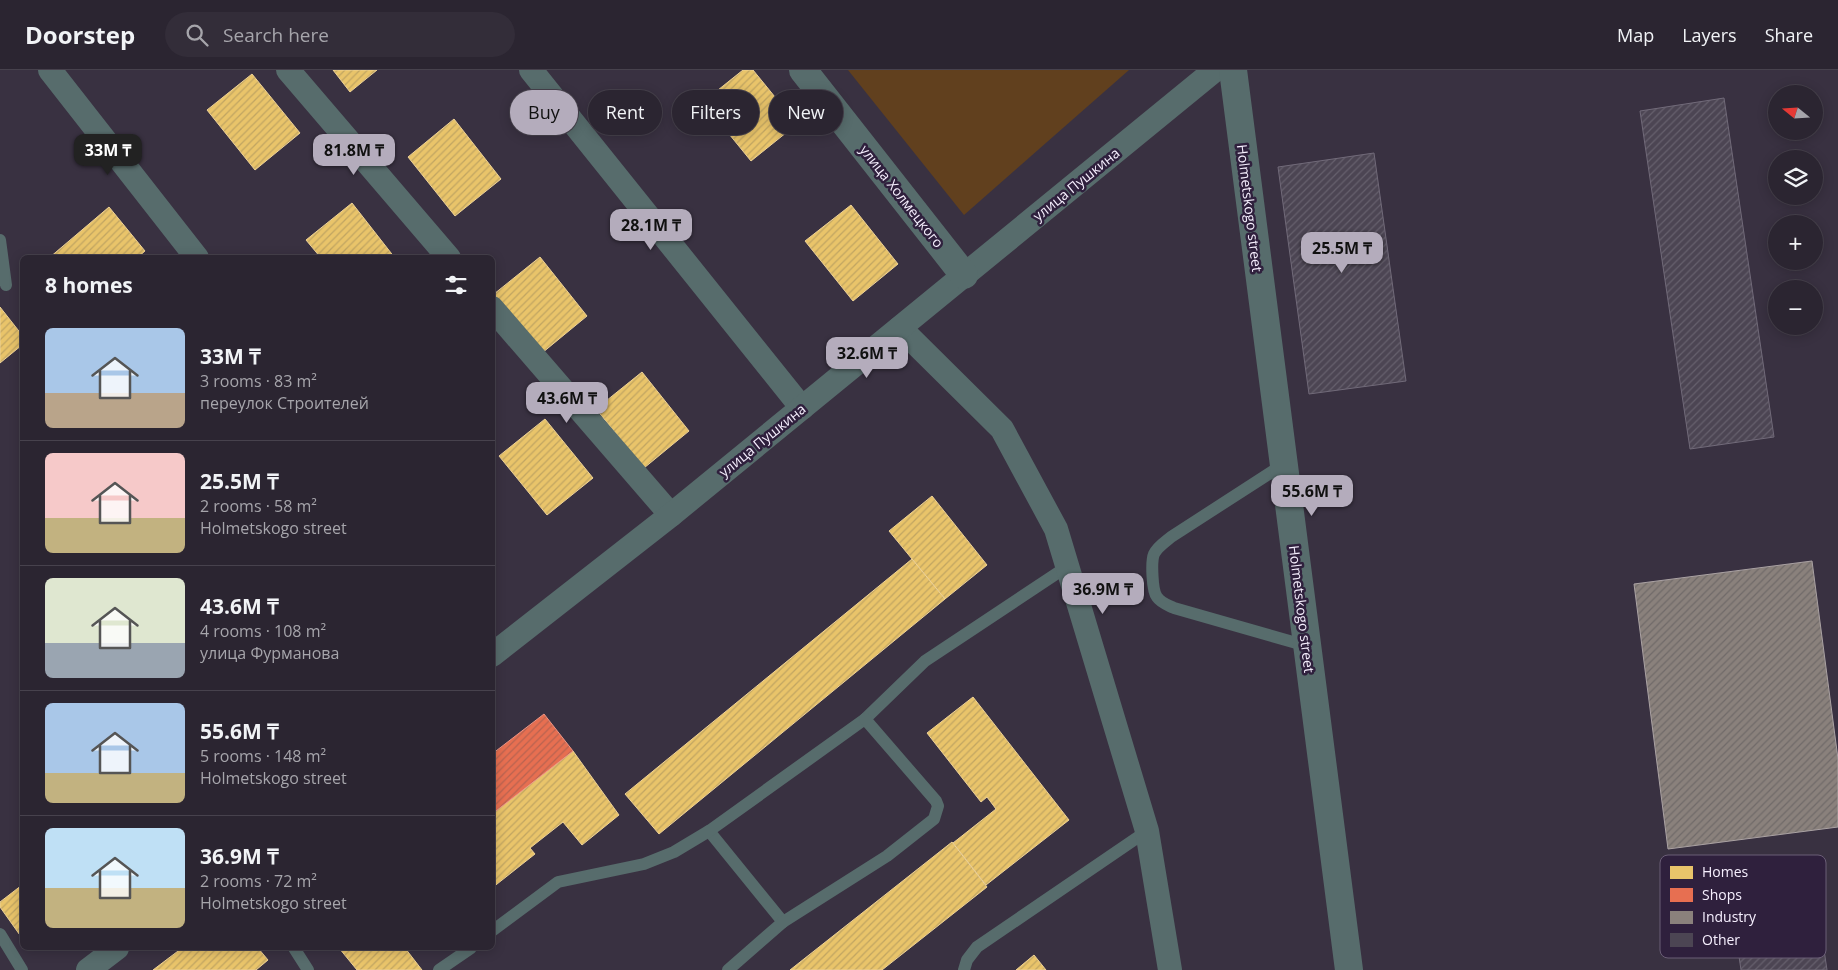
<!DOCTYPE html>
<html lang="en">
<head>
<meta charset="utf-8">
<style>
  :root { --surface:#2b2531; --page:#332d39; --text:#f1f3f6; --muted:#a6a5ab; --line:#47424d; --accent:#b4acbc }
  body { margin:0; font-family:"Open Sans",sans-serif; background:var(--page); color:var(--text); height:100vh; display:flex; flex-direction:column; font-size:19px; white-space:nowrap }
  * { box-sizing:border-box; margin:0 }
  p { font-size:16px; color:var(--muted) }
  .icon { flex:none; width:28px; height:28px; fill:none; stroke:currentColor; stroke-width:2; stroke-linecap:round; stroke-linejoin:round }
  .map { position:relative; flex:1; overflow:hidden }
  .drawer { position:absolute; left:20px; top:185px; width:475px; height:695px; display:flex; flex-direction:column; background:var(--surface); border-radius:8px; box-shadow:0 2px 12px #0003,0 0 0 1px var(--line) }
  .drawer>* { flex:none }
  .hud { position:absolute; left:510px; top:20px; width:475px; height:45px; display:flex; gap:10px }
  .needle { width:32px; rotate:288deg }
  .controls { position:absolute; left:1768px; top:15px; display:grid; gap:10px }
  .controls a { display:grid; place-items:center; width:55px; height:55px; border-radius:50%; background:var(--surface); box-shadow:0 2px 12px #0003,0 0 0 1px var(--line); font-size:25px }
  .price { position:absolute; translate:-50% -42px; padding:0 11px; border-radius:10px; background:var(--accent); color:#111; font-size:16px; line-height:32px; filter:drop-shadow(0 1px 2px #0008) }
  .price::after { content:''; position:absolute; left:50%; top:30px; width:15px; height:11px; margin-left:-8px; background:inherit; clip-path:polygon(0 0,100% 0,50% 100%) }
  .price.selected { background:#222; color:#fff }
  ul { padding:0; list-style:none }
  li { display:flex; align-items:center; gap:15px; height:125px; padding:0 25px }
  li+li { border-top:1px solid var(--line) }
  li span { display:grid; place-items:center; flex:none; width:140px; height:100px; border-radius:8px; color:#555 }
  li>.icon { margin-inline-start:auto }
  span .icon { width:60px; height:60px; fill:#fffc; stroke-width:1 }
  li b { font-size:21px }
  h2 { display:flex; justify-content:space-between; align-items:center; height:60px; padding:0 25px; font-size:21px }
  .tag { padding:0 18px; border-radius:22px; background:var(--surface); box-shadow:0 2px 12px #0003,0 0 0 1px var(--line); font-size:18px; line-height:45px }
  .tag.selected { background:var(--accent); color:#111 }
  header { display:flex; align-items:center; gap:30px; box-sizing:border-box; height:70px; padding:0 25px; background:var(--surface); border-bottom:1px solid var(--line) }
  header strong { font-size:24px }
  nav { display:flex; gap:28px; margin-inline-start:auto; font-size:18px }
  .search { width:350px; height:45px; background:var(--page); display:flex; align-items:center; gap:12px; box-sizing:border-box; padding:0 18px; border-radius:28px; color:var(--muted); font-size:19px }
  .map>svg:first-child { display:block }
</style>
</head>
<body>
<header>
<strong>Doorstep</strong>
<div class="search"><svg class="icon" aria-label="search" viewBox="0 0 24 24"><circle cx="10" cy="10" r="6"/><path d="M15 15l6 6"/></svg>Search here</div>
<nav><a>Map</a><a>Layers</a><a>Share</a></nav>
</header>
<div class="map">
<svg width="1838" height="900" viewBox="0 0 1838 900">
  <defs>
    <pattern id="homes-hatch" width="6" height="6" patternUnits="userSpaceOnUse" patternTransform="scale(1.25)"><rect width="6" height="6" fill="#e9c46a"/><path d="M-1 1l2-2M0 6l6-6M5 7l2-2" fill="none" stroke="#c1a562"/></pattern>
    <pattern id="shops-hatch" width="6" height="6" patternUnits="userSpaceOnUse" patternTransform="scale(1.25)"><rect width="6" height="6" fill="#e76f51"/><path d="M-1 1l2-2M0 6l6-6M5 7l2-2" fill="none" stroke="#b86350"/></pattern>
    <pattern id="industry-hatch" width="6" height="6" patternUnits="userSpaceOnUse" patternTransform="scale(1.25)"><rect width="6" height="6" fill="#8a817c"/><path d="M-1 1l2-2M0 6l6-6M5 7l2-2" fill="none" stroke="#706a69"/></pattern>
    <pattern id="building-hatch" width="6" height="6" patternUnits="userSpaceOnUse" patternTransform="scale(1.25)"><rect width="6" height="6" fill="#4c4553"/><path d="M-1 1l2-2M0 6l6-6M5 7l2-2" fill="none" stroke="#66606d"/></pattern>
  </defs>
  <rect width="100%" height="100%" fill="#393141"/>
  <polygon fill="#61401e" points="848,0 1129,0 964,145"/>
  <g fill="url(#homes-hatch)" stroke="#edd196">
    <polygon points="333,0 377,0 350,22"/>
    <polygon points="743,0 753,0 797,54 751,91 703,32"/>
    <polygon points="252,4 300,63 255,100 207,40"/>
    <polygon points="454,49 501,109 455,146 408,87"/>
    <polygon points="352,133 395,188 321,188 306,170"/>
    <polygon points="851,135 898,194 853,231 805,171"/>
    <polygon points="109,137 145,181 137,188 49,188"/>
    <polygon points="540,187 587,246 542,283 494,224"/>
    <polygon points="0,237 22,265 22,275 0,293"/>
    <polygon points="642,302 689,361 644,398 596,339"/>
    <polygon points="545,349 593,408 547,445 499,386"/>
    <polygon points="932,426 987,495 945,529 889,461"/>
    <polygon points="912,489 945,529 659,764 625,724"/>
    <polygon points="973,627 1069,750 986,815 953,773 996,739 987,727 981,732 927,663"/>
    <polygon points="573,681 619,745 582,775 563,752 530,778 535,784 492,818 492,744"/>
    <polygon points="952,772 987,817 882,900 790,900"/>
    <polygon points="22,815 22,868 0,837 0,832"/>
    <polygon points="182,878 258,878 268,890 256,900 153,900"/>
    <polygon points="339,878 405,878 422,900 357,900"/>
    <polygon points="1034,885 1046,900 1016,900"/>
  </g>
  <polygon fill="url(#shops-hatch)" stroke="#ec9585" points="544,644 573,681 492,744 492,684"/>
  <polygon fill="url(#industry-hatch)" stroke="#aaa2a3" points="1812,491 1838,689 1838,757 1668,779 1634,514"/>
  <g fill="url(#building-hatch)" stroke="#716a79">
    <polygon points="1724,28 1774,367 1690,379 1640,41"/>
    <polygon points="1374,83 1406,311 1309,324 1278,97"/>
    <polygon points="1820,853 1827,900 1741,900 1736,866"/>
  </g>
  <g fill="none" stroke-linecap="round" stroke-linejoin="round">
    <g stroke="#576c6c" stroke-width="12">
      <polyline points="0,170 6,215"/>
      <path d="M1284,394L1171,467C1165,472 1157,477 1154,484C1151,491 1152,521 1157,527C1161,533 1168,535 1174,538L1307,576"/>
      <polyline points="709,761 783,852"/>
      <polyline points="492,861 558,812 644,794 674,782 709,761 865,649 925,591 1068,496"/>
      <polyline points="0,864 22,900"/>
      <polyline points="294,878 308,900"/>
      <polyline points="439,900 471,878"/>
      <polyline points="728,900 783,852 887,786 934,749 938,736 936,731 865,649"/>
      <polyline points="964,900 967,890 977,877 1147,761"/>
    </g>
    <g stroke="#576c6c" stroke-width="24">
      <polyline points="50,0 197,188"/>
      <polyline points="288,0 449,188"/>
      <polyline points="531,0 802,338"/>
      <polyline points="492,238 671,445"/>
      <polyline points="900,258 1002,359 1056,459 1147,761 1170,900"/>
      <polyline points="492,585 671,445 1215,0"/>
      <polyline points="88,900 117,878"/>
    </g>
    <g stroke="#576c6c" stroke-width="28">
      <polyline points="803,0 964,205"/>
      <polyline points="1233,0 1349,900"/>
    </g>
  </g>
  <g text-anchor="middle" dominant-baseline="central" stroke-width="5" stroke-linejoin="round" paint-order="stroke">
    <g font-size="14" fill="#f6effe" stroke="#2f203d">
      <text transform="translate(1076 114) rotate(-39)">улица Пушкина</text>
      <text transform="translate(902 126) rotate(52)">улица Холмецкого</text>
      <text transform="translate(1250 138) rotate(83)">Holmetskogo street</text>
      <text transform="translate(762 370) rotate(-39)">улица Пушкина</text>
      <text transform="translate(1302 539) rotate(83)">Holmetskogo street</text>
    </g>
  </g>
  <rect x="1660" y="785" width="166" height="103" rx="8" fill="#2f203d" stroke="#6b5e77" stroke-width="1"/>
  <rect x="1670" y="796" width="23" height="13" fill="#e9c46a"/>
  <rect x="1670" y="818" width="23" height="14" fill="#e76f51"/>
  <rect x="1670" y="841" width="23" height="13" fill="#8a817c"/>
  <rect x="1670" y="863" width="23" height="14" fill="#4c4553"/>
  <g font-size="14" fill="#f6effe">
    <text x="1702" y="807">Homes</text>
    <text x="1702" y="830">Shops</text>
    <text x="1702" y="852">Industry</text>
    <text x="1702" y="875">Other</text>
  </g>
</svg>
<div class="controls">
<a><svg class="needle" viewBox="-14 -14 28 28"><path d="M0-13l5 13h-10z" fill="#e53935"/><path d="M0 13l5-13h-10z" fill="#a6a5ab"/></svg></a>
<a><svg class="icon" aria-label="layers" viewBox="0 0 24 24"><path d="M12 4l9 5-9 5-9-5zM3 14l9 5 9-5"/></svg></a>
<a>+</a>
<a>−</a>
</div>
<b class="price selected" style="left:108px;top:106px">33M ₸</b>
<b class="price" style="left:354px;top:106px">81.8M ₸</b>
<b class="price" style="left:651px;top:181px">28.1M ₸</b>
<b class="price" style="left:1342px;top:204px">25.5M ₸</b>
<b class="price" style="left:867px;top:309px">32.6M ₸</b>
<b class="price" style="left:567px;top:354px">43.6M ₸</b>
<b class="price" style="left:1312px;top:447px">55.6M ₸</b>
<b class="price" style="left:1103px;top:545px">36.9M ₸</b>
<div class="hud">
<a class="tag selected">Buy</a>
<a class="tag">Rent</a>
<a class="tag">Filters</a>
<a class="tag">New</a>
</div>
<section class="drawer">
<h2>8 homes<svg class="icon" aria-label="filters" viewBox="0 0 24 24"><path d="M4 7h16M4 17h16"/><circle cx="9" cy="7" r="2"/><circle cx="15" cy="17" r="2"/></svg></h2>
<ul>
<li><span style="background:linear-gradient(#a9c7e8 65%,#b9a48a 0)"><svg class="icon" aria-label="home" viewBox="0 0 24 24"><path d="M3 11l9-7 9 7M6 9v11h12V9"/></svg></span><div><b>33M ₸</b><p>3 rooms · 83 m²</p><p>переулок Строителей</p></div></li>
<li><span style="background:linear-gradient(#f6c9c9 65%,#c2b280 0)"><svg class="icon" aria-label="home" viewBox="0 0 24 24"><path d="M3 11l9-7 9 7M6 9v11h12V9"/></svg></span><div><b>25.5M ₸</b><p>2 rooms · 58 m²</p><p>Holmetskogo street</p></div></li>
<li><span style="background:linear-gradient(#dfe7d0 65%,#9aa5b1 0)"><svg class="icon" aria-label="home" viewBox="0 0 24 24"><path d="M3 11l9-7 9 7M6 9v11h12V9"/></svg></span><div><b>43.6M ₸</b><p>4 rooms · 108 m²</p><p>улица Фурманова</p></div></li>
<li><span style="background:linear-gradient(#a9c7e8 70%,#c2b280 0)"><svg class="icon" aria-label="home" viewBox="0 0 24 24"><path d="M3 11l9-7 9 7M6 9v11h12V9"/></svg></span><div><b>55.6M ₸</b><p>5 rooms · 148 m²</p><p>Holmetskogo street</p></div></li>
<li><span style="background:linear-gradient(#bfe0f5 60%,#c2b280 0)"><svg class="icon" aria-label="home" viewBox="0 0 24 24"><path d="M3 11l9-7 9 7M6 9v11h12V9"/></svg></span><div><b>36.9M ₸</b><p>2 rooms · 72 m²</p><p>Holmetskogo street</p></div></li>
</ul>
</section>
</div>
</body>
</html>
